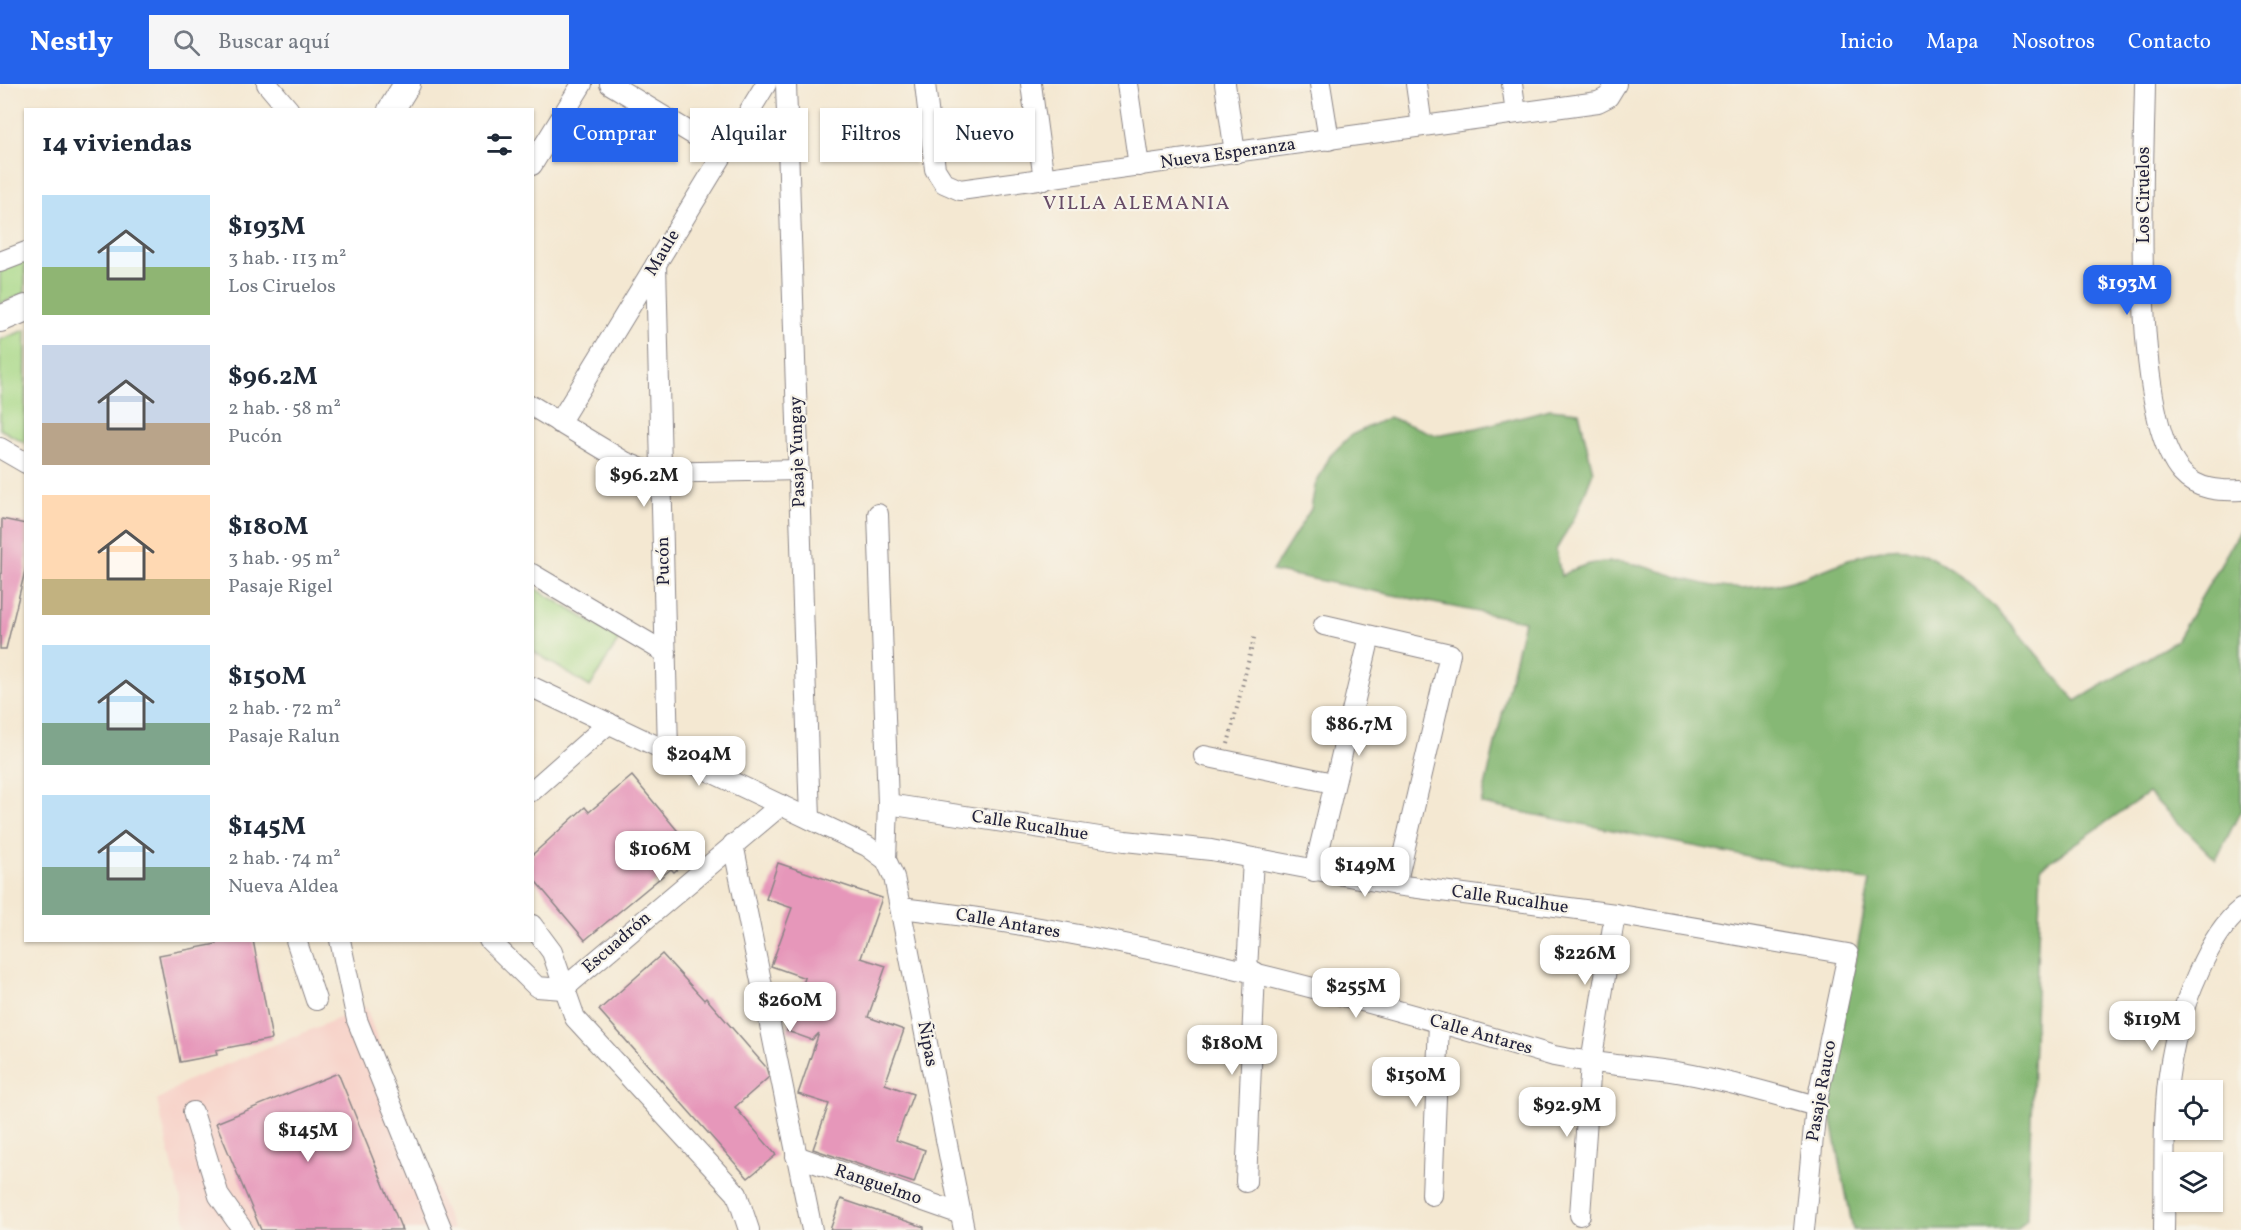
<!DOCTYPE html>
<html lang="es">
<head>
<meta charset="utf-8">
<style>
  :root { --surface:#fff; --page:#f6f6f7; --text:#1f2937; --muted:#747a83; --accent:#2563eb }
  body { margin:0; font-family:Vollkorn,serif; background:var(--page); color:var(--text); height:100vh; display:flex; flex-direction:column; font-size:22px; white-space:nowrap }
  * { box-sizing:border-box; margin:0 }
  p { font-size:20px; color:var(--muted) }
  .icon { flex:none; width:33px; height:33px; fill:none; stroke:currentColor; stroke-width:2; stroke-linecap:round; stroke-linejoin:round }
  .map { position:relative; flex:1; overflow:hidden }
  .details { position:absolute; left:24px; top:24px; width:510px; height:834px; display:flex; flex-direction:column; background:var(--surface); border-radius:0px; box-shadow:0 2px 4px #0004 }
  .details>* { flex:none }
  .top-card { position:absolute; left:552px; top:24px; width:570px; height:54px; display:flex; gap:12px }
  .buttons { position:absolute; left:2163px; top:996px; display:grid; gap:12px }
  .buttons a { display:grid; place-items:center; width:60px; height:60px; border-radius:0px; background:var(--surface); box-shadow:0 2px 4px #0004; font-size:30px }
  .price { position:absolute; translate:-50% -51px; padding:0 14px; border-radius:12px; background:#fff; color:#222; font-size:20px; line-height:39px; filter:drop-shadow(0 2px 3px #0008) }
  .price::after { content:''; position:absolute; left:50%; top:36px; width:18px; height:14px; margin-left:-9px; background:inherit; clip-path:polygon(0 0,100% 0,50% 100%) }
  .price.on { background:var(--accent); color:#fff }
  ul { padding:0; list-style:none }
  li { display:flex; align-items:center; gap:18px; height:150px; padding:0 18px }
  li span { display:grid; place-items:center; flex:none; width:168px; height:120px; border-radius:0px; color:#555 }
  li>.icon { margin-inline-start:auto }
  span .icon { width:72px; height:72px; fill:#fffc; stroke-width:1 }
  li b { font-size:26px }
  h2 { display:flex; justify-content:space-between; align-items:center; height:72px; padding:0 18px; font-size:26px }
  .pill { padding:0 21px; border-radius:0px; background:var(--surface); box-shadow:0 2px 4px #0004; font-size:21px; line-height:54px }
  .pill.on { background:var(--accent); color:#fff }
  header { display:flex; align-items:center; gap:36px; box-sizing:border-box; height:84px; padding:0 30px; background:var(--accent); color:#fff }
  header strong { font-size:28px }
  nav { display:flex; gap:33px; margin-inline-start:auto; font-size:21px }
  .search { width:420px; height:54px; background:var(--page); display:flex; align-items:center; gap:15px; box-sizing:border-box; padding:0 21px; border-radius:0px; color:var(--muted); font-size:22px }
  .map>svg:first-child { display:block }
</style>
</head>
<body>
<header>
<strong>Nestly</strong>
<div class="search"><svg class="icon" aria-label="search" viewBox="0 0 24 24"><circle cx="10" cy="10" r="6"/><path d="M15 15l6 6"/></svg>Buscar aquí</div>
<nav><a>Inicio</a><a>Mapa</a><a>Nosotros</a><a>Contacto</a></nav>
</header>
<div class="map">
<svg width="2241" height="1146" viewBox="0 0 2241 1146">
  <rect width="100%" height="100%" fill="#f7f3e8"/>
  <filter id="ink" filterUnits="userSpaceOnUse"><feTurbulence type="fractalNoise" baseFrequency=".0167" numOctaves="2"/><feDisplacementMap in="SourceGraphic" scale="12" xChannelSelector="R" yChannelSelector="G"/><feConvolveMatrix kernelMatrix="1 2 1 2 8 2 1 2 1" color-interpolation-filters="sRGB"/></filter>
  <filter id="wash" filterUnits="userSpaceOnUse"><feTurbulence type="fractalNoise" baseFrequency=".008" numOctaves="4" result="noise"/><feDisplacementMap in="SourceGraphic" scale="24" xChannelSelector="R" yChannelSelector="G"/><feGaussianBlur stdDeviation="1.35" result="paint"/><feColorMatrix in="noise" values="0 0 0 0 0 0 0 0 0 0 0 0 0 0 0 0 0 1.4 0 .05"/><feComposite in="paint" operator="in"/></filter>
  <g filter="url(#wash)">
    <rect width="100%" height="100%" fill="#f4e8d2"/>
    <polygon fill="#f7d1c8" points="366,923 389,990 453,1146 188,1146 157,1017 186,997"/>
    <g fill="#a8d887" stroke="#657d61" stroke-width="1.5">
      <polygon points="25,174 25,209 0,220 0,183"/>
      <polygon points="25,246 26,246 25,359 0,345 0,256"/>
      <polygon points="535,504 619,555 590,603 533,567 532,509"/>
    </g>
    <path fill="#86b874" stroke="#546d58" stroke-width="1.5" d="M1550,325L1579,328L1593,388L1578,427L1556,466L1561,492C1624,453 1676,506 1741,504C1759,503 1778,501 1795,496C1834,486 1885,450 1926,471C1986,502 2033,567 2076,617L2176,557L2241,445V726L2216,776L2148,709L2041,784L2027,1135L2017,1146H1853L1828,1016L1870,797L1481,720L1524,537L1272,487L1311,425L1315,402L1330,372L1351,351L1389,333L1436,351L1477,344Z"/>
    <g id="blocks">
      <g fill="#e697ba">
        <polygon points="2,435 26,440 26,483 6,565 0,565"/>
        <polygon points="632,692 696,769 674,788 671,785 585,856 532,793 532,771 585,723 589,728"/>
        <polygon points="778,779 882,814 861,874 886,882 868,933 904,946 885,1000 913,1010 896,1056 925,1066 914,1099 813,1065 829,1020 798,1010 819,949 812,956 787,947 805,894 771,882 792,824 766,815"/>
        <polygon points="216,856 253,856 272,955 216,966 217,971 180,978 159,871 217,860"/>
        <polygon points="662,870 704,916 706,914 766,983 769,993 735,1023 776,1071 748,1094 599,926"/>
        <polygon points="338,989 402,1146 261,1146 216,1039"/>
        <polygon points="841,1115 924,1143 924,1146 830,1146"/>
      </g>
    </g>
  </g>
  <g filter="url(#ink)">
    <use href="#blocks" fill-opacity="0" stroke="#8b8586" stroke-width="1.5"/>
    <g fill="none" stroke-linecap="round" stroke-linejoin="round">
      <defs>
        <g id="minor">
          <polyline points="267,0 289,26"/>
          <polyline points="610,0 724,69"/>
          <polyline points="786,0 810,735"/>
          <polyline points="925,0 935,85 944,99 960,106 1598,18 1608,13 1616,0"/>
          <polyline points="1031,0 1044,96"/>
          <polyline points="1127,0 1139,82"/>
          <polyline points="1225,0 1235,69"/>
          <polyline points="1320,0 1329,56"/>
          <polyline points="1416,0 1422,42"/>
          <polyline points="1512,0 1516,29"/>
          <path d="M2145,0C2144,83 2129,331 2182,389C2197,406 2220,407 2241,406"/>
          <polyline points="532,81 582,0"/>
          <polyline points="0,178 26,168"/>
          <polyline points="656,180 668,667"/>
          <polyline points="532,322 625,378 652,389 798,386"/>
          <polyline points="559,339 766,0"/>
          <polyline points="0,364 26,379"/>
          <polyline points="878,430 888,720 886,776"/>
          <polyline points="532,490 666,569"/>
          <polyline points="1324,541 1450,570 1396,801"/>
          <polyline points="532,603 867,762 886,776 894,793 964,1146"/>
          <polyline points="1204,672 1333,699"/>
          <polyline points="532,707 609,639"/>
          <polyline points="888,720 1125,757 1211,766 1396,801 1615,830 1848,870 1816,1022 1804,1146"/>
          <polyline points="733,760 812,1146"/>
          <polyline points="1314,787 1370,552"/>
          <path d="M901,824C1123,849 1340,908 1554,972C1595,980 1636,982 1677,988C1724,996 1770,1009 1816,1022"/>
          <polyline points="532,841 552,868 575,934 737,1110 749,1146"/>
          <polyline points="296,856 316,916"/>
          <polyline points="340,856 357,936 442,1146"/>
          <polyline points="489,856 537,903 563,905 781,721"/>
          <polyline points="1247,886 1253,775"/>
          <polyline points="193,1028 219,1112 243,1146"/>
          <polyline points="796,1072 961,1130"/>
          <polyline points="1246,1098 1255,888"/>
          <polyline points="1432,1111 1439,939"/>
          <polyline points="1580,1131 1591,979 1615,830"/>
          <path d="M2164,1146C2166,1051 2157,979 2198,889C2208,866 2221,841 2241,825"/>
        </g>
        <g id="major">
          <polyline points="391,26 407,0"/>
          <polyline points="0,235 26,224"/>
        </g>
      </defs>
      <use href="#minor" stroke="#8b8586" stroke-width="22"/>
      <use href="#major" stroke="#8b8586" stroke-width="28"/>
      <polyline stroke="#8b8586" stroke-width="4" stroke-dasharray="1.5 4.5" stroke-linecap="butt" points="1228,660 1255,550"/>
      <use href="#minor" stroke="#fff" stroke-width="20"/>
      <use href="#major" stroke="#fff" stroke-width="26"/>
    </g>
  </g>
  <g text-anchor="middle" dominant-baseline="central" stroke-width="4.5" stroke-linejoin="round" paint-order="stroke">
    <g font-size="18" fill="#22223b" stroke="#f7f3e8">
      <text transform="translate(1228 70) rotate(-8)">Nueva Esperanza</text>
      <text transform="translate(2144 111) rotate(-90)">Los Ciruelos</text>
      <text transform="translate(663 169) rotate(-59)">Maule</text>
      <text transform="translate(798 368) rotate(-92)">Pasaje Yungay</text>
      <text transform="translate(664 477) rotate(-91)">Pucón</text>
      <text transform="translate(1030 742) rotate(9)">Calle Rucalhue</text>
      <text transform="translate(1510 816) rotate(8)">Calle Rucalhue</text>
      <text transform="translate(1008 840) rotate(10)">Calle Antares</text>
      <text transform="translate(617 859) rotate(-41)">Escuadrón</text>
      <text transform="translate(1481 951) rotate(16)">Calle Antares</text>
      <text transform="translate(927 960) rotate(79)">Ñipas</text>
      <text transform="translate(1822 1007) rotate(-80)">Pasaje Rauco</text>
      <text transform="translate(878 1101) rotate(19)">Ranguelmo</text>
    </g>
    <g font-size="20" letter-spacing="1.5" fill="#674b67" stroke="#f7f3e8">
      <text x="1137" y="120">VILLA ALEMANIA</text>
    </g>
  </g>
</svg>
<div class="buttons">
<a><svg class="icon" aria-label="locate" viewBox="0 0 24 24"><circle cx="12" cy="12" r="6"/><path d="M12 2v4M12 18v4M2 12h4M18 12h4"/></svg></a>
<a><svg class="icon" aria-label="layers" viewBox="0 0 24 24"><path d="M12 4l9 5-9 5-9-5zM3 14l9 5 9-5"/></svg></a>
</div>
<b class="price on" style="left:2127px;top:232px">$193M</b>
<b class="price" style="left:644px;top:424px">$96.2M</b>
<b class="price" style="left:1359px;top:673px">$86.7M</b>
<b class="price" style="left:699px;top:703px">$204M</b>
<b class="price" style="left:660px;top:798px">$106M</b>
<b class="price" style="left:1365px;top:814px">$149M</b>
<b class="price" style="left:1585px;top:902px">$226M</b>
<b class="price" style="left:1356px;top:935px">$255M</b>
<b class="price" style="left:790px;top:949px">$260M</b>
<b class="price" style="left:2152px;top:968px">$119M</b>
<b class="price" style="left:1232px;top:992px">$180M</b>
<b class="price" style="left:1416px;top:1024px">$150M</b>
<b class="price" style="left:1567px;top:1054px">$92.9M</b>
<b class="price" style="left:308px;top:1079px">$145M</b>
<div class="top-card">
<a class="pill on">Comprar</a>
<a class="pill">Alquilar</a>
<a class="pill">Filtros</a>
<a class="pill">Nuevo</a>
</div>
<section class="details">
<h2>14 viviendas<svg class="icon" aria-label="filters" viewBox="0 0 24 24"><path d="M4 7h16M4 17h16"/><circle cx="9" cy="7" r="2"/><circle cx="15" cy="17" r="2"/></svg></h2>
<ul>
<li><span style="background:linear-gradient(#bfe0f5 60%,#8fb573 0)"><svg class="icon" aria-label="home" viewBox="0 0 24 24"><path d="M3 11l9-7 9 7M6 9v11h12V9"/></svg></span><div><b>$193M</b><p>3 hab. · 113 m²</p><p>Los Ciruelos</p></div></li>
<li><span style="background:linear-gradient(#c9d6e8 65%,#b9a48a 0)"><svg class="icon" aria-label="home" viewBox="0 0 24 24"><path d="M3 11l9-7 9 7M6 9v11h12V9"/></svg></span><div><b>$96.2M</b><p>2 hab. · 58 m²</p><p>Pucón</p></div></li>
<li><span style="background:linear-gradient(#ffd9b3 70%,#c2b280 0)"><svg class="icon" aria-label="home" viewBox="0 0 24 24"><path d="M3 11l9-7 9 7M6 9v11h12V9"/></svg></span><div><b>$180M</b><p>3 hab. · 95 m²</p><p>Pasaje Rigel</p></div></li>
<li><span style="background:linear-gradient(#bfe0f5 65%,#7fa58c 0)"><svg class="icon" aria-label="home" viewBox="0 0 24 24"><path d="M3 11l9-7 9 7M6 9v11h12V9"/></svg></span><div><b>$150M</b><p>2 hab. · 72 m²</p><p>Pasaje Ralun</p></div></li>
<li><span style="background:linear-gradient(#bfe0f5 60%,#7fa58c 0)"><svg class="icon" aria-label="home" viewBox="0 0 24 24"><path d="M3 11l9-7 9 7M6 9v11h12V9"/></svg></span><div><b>$145M</b><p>2 hab. · 74 m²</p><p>Nueva Aldea</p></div></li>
</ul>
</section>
</div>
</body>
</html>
